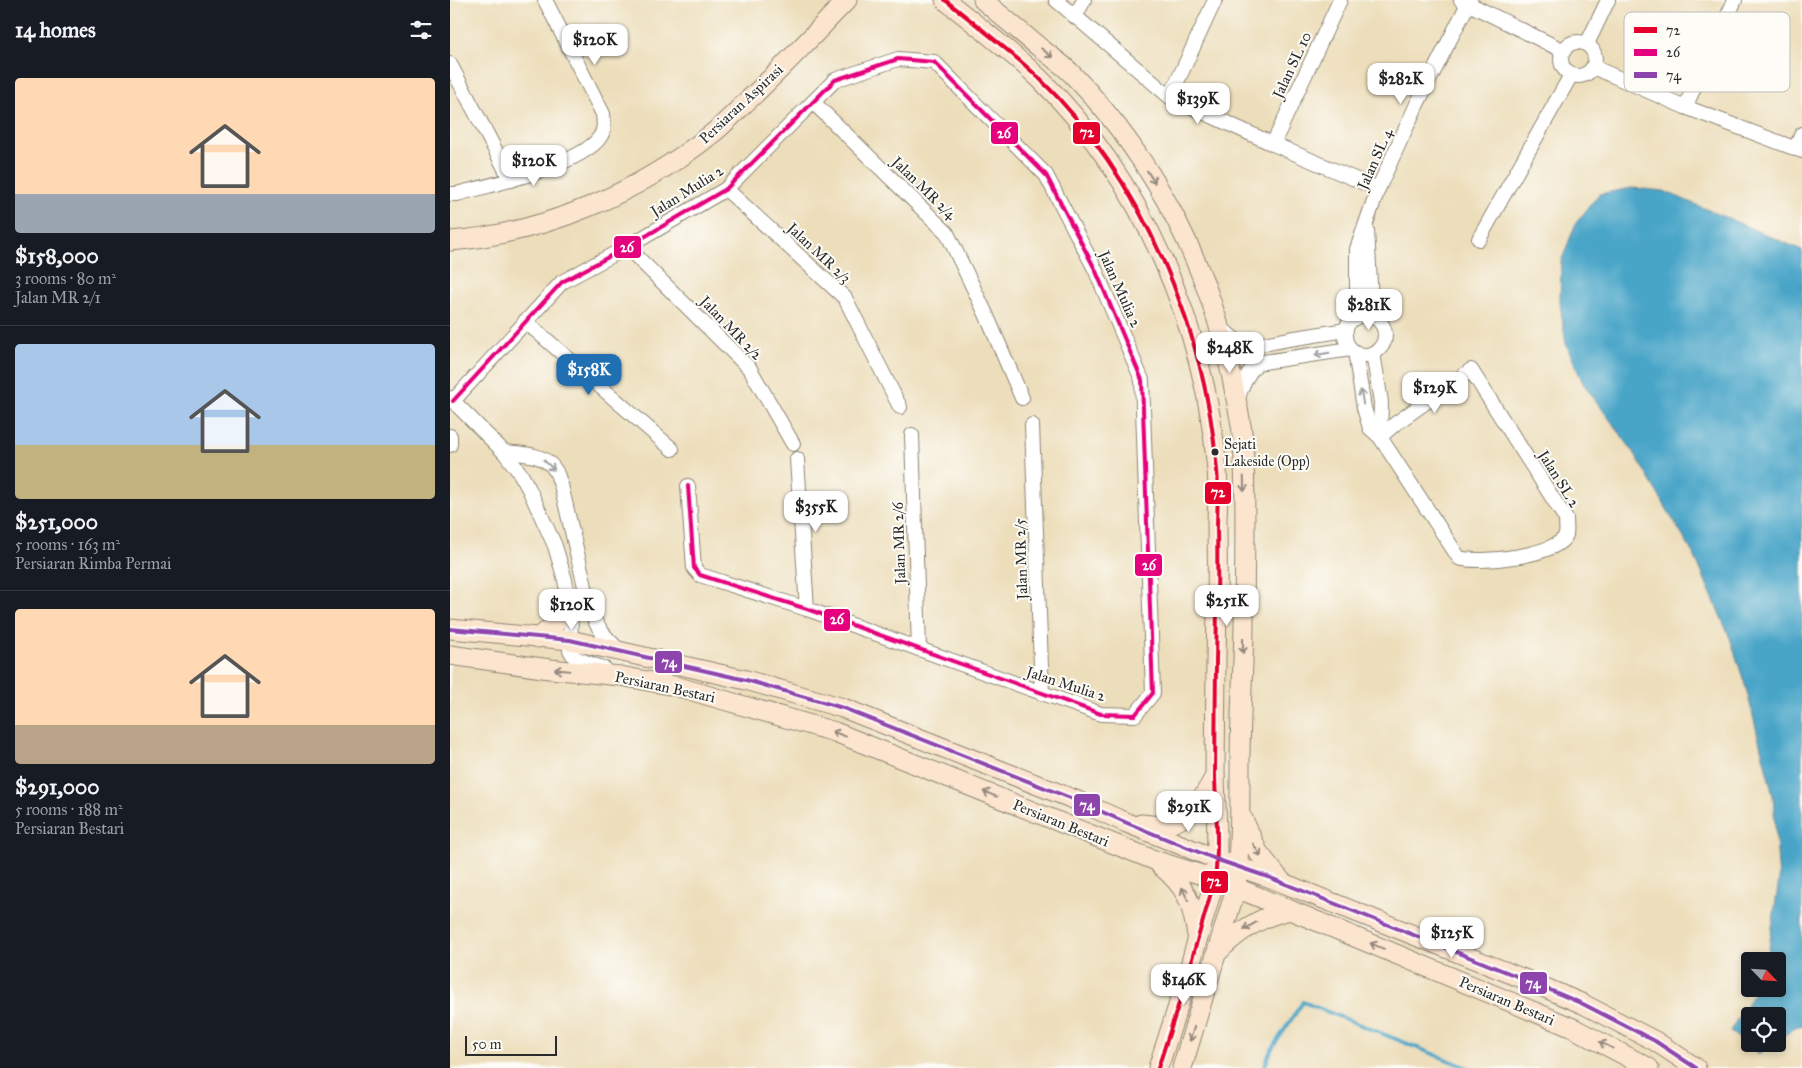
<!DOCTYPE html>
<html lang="en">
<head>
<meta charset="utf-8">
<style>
  :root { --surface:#171b24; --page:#242831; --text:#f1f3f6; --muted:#9ea1a6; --line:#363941; --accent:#1f6fb2 }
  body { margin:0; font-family:"IM FELL Great Primer",serif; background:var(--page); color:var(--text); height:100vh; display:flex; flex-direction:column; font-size:19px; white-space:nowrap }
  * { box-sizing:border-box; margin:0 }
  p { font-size:16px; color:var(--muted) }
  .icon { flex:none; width:28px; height:28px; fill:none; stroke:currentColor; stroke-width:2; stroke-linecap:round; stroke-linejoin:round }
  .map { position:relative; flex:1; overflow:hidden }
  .details { display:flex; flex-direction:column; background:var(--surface); width:450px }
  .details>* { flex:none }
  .needle { width:32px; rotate:115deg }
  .buttons { position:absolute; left:1291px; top:952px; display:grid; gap:10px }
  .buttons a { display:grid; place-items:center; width:45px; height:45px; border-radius:5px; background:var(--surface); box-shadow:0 2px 8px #0003; font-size:25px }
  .scale { position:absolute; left:15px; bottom:12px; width:92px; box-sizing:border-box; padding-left:5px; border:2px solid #2b2b2b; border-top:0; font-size:14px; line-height:18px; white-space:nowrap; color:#2b2b2b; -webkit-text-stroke:4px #fdfcf7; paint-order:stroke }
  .price { position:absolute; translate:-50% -42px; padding:0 11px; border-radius:10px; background:#fff; color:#222; font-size:16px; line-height:32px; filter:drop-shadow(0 1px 2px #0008) }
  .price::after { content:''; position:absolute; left:50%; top:30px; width:15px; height:11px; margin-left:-8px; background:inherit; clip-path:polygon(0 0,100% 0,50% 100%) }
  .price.on { background:var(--accent); color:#fff }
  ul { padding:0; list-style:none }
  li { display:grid; align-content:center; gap:10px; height:265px; padding:0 15px }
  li+li { border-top:1px solid var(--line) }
  li span { display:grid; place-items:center; height:155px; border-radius:5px; color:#555 }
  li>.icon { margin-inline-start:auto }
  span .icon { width:90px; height:90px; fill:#fffc; stroke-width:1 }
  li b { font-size:21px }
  h2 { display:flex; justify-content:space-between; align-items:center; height:60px; padding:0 15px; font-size:21px }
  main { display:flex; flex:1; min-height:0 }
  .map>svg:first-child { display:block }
</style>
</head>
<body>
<main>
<section class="details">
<h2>14 homes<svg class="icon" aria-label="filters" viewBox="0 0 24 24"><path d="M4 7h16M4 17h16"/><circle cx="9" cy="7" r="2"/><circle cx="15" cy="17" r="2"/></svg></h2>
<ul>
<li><span style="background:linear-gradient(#ffd9b3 75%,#9aa5b1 0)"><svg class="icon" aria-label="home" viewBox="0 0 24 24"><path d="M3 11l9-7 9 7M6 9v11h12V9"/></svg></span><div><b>$158,000</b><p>3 rooms · 80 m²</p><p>Jalan MR 2/1</p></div></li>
<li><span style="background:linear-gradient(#a9c7e8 65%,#c2b280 0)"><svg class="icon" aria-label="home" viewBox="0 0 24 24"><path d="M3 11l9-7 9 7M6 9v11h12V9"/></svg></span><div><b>$251,000</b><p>5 rooms · 163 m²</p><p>Persiaran Rimba Permai</p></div></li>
<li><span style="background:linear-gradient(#ffd9b3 75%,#b9a48a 0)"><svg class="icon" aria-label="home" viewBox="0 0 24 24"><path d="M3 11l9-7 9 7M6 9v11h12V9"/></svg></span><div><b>$291,000</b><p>5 rooms · 188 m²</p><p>Persiaran Bestari</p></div></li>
</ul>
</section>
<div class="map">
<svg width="1352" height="1068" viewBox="0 0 1352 1068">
  <rect width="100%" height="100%" fill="#fdfcf7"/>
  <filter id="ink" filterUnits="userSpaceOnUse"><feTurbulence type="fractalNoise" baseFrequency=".02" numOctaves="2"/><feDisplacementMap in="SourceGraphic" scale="10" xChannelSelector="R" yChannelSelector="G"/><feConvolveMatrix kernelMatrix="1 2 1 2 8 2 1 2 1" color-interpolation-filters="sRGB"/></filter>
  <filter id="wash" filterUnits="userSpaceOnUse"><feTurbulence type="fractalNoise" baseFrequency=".0096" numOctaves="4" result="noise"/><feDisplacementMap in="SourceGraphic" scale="20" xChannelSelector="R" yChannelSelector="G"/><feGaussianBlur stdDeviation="1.12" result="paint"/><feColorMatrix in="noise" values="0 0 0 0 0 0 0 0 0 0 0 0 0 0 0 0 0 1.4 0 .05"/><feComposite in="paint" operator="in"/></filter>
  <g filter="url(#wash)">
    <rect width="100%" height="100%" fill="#eddebb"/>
    <polygon fill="#49a5c8" stroke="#3a687a" points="1182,188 1214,191 1352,250 1352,1026 1347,1026 1328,1040 1328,1016 1300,1016 1300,1044 1322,1044 1308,1054 1280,1031 1306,989 1328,989 1328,961 1317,961 1329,880 1323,796 1296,688 1280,638 1245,557 1182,450 1133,383 1116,344 1110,303 1111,262 1126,223 1149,194"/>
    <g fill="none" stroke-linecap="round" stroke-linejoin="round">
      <polyline stroke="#49a5c8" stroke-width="4" points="814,1068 821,1050 853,1002 1018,1068"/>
    </g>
  </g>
  <g filter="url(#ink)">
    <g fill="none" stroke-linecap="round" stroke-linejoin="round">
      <defs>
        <g id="street">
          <polyline points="606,0 720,97 823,144 928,189"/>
          <polyline points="1011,0 1114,51"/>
          <polyline points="625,17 634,0"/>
          <circle cx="1128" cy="59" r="17"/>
          <polyline points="1137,44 1158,0"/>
          <polyline points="0,64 61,180"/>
          <polyline points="1143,67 1235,107 1352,151"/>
          <polyline points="720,97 765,0"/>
          <polyline points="363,102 497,233 536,314 572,398"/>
          <polyline points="1235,107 1285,0"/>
          <polyline points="823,144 890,0"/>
          <polyline points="1345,149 1352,134"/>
          <polyline points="276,189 395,298 450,407"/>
          <path d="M0,194H7C41,185 131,165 150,137C155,130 154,122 153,114L95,0"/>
          <polyline points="917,230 921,301 917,315"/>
          <polyline points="1029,239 1121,75"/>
          <polyline points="177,247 300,369 343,444"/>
          <circle cx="915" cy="335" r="20"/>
          <polyline points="905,318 907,292 907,249 928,189 967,104 1020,0"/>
          <polyline points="75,321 222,449"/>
          <polyline points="770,327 784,339 798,345 808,345 839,339 896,330"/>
          <path d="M905,352L914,408L920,428L930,437L1009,558C1029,564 1107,556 1116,535C1117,531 1116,523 1116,519L1021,370L945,424L930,437"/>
          <polyline points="923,353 931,402 930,437"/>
          <polyline points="0,398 54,452 70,473 79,489 105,546 115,580 121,616 120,650 125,658 155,669"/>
          <polyline points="3,401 112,282 177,247 276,189 385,80 448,59 484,62 596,175 645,269 692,380 703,693 685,715 651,714 357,609 250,575 244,568 238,486"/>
          <path d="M787,401C792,385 796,375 807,363L901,349"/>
          <polyline points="582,425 592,693"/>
          <polyline points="462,435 469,649"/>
          <polyline points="0,436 0,445"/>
          <path d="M54,452C71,454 95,453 105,470C108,474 109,481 111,485L141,612C147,628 156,638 169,650"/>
          <polyline points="347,459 357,609"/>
        </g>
        <g id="secondary">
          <path d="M495,0C527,25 559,50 589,78C692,179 755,326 767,470C769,489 767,509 767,528C768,572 767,616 766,660C766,699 765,738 765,777C766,811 769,846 765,879L730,1000L708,1068"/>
          <path d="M533,0C551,16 570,31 589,47C600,56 613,64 623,75C707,162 764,275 785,394C788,409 792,426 793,442C797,504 794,566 794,628C793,674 790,720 790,765C790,807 790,846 786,888L732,1068"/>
          <path d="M0,241C96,233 188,193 263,133C273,125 283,115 293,105C329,72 363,35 397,0"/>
          <polyline points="0,629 120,640 296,680 393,708 628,801 677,823 768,860 818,877 1079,981 1133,1004 1205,1041 1246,1068"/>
          <path d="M88,638C106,625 112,618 118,597"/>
          <polyline points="0,655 100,669 170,676 225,686 385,732 704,860 765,879 840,910 1123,1028 1199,1068"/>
          <polyline points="793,819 808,852 832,882"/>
          <path d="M691,824C697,824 704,826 711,825C738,824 754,797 765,776"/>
          <path d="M710,865C737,888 741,900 747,935"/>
          <path d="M767,953C787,932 812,916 840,910"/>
        </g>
      </defs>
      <use href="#street" stroke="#8c8473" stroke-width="16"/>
      <use href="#secondary" stroke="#8c8473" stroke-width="21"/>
      <use href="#street" stroke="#fff" stroke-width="14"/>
      <use href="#secondary" stroke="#fce5cf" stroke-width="19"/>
      <defs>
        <path id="bus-1" d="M495,0C527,25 559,50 589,78C692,179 755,326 767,470C769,489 767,509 767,528C768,572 767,616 766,660C766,699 765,738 765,777C766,811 769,846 765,879L730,1000L708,1068"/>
        <polyline id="bus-2" points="3,401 112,282 177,247 276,189 385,80 448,59 484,62 596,175 645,269 692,380 703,693 685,715 651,714 357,609 250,575 244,568 238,486"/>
        <polyline id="bus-3" points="0,629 120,640 296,680 393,708 628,801 677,823 768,860 818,877 1079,981 1133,1004 1205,1041 1246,1068"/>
      </defs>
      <use href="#bus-1" stroke="#fdfcf7" stroke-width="8"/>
      <use href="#bus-2" stroke="#fdfcf7" stroke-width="8"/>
      <use href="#bus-3" stroke="#fdfcf7" stroke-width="8"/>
      <use href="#bus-1" stroke="#e4002b" stroke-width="4"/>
      <use href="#bus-2" stroke="#e5007d" stroke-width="4"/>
      <use href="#bus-3" stroke="#8e44ad" stroke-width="4"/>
    </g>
    <defs><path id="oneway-shaft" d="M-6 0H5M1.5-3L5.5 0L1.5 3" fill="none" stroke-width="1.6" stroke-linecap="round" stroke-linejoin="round" transform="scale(1.25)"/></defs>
    <g stroke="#94887d">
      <use href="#oneway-shaft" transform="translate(597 53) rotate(39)"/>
      <use href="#oneway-shaft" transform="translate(701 177) rotate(58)"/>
      <use href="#oneway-shaft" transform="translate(794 484) rotate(88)"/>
      <use href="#oneway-shaft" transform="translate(793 646) rotate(91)"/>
      <use href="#oneway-shaft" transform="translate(112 670) rotate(-175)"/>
      <use href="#oneway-shaft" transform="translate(389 734) rotate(-159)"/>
      <use href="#oneway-shaft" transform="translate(540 794) rotate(-158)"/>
      <use href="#oneway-shaft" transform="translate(807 850) rotate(57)"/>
      <use href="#oneway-shaft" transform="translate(735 894) rotate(-116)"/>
      <use href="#oneway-shaft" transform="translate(800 926) rotate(149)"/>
      <use href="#oneway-shaft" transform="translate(927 946) rotate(-157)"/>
      <use href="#oneway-shaft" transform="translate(742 1034) rotate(107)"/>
      <use href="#oneway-shaft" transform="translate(1156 1045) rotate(-153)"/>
    </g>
    <g stroke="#a0a0a0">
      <use href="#oneway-shaft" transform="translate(872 354) rotate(171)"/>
      <use href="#oneway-shaft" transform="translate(912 397) rotate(-99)"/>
      <use href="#oneway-shaft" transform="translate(99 465) rotate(43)"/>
    </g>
  </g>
  <circle fill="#2b2b2b" stroke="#fdfcf7" stroke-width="2" cx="765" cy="452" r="4.5"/>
  <g text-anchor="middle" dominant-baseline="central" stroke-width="4" stroke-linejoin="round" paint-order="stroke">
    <g font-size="14" fill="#2b2b2b" stroke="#fdfcf7" text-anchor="start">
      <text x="774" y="444">Sejati<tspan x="774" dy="17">Lakeside (Opp)</tspan></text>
    </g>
    <g font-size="15" fill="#2b2b2b" stroke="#fdfcf7">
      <text transform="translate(842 65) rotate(-65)">Jalan SL 10</text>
      <text transform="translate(291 104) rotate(-43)">Persiaran Aspirasi</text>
      <text transform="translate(925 159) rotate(-66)">Jalan SL 4</text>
      <text transform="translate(474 188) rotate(44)">Jalan MR 2/4</text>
      <text transform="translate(237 191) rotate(-32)">Jalan Mulia 2</text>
      <text transform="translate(369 253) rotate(43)">Jalan MR 2/3</text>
      <text transform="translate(670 289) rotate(66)">Jalan Mulia 2</text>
      <text transform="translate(281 328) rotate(46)">Jalan MR 2/2</text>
      <text transform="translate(1109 479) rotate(58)">Jalan SL 2</text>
      <text transform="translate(449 543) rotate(-92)">Jalan MR 2/6</text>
      <text transform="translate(571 559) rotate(-92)">Jalan MR 2/5</text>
      <text transform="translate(616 684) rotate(18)">Jalan Mulia 2</text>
      <text transform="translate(215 687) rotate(12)">Persiaran Bestari</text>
      <text transform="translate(611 823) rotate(22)">Persiaran Bestari</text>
      <text transform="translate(1057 1001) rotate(23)">Persiaran Bestari</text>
    </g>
  </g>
  <rect x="1174" y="12" width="166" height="80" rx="8" fill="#fdfcf7" stroke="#bebdba" stroke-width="1"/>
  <rect x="1184" y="27" width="23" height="6" fill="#e4002b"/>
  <rect x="1184" y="49" width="23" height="7" fill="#e5007d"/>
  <rect x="1184" y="72" width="23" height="6" fill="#8e44ad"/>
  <g font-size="14" fill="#2b2b2b">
    <text x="1216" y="35">72</text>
    <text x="1216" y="57">26</text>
    <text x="1216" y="80">74</text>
  </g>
  <g stroke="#fdfcf7" stroke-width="2">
    <rect x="622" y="121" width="29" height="24" rx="5" fill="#e4002b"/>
    <rect x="540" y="121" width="29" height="24" rx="5" fill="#e5007d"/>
    <rect x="163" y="235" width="29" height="24" rx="5" fill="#e5007d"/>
    <rect x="754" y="481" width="28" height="24" rx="5" fill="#e4002b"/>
    <rect x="684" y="553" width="29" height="24" rx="5" fill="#e5007d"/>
    <rect x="373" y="608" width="28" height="24" rx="5" fill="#e5007d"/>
    <rect x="204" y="650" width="29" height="24" rx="5" fill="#8e44ad"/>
    <rect x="623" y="793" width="28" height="24" rx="5" fill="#8e44ad"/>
    <rect x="750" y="870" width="29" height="24" rx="5" fill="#e4002b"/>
    <rect x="1069" y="971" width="29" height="24" rx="5" fill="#8e44ad"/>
  </g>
  <g font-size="14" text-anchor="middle" font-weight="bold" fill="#fff">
    <text x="637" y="137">72</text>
    <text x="554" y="138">26</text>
    <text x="177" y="252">26</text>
    <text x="768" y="497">72</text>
    <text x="699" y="570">26</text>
    <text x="387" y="624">26</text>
    <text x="219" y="667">74</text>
    <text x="637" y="810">74</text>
    <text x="764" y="886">72</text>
    <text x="1083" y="988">74</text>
  </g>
</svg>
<div class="buttons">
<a><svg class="needle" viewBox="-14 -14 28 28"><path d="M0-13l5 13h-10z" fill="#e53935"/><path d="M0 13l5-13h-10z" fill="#9ea1a6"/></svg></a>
<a><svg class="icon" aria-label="locate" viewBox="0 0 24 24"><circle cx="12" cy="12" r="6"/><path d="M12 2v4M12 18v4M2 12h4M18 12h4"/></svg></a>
</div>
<div class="scale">50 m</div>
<b class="price" style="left:145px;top:66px">$120K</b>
<b class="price" style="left:951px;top:105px">$282K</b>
<b class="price" style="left:748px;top:125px">$139K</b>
<b class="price" style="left:84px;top:187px">$120K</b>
<b class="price" style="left:919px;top:331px">$281K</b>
<b class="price" style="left:780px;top:374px">$248K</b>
<b class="price on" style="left:139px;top:396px">$158K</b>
<b class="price" style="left:985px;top:414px">$129K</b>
<b class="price" style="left:366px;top:533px">$355K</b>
<b class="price" style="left:777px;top:627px">$251K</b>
<b class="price" style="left:122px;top:631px">$120K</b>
<b class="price" style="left:739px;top:833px">$291K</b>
<b class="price" style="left:1002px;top:959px">$125K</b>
<b class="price" style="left:734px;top:1006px">$146K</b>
</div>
</main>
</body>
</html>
